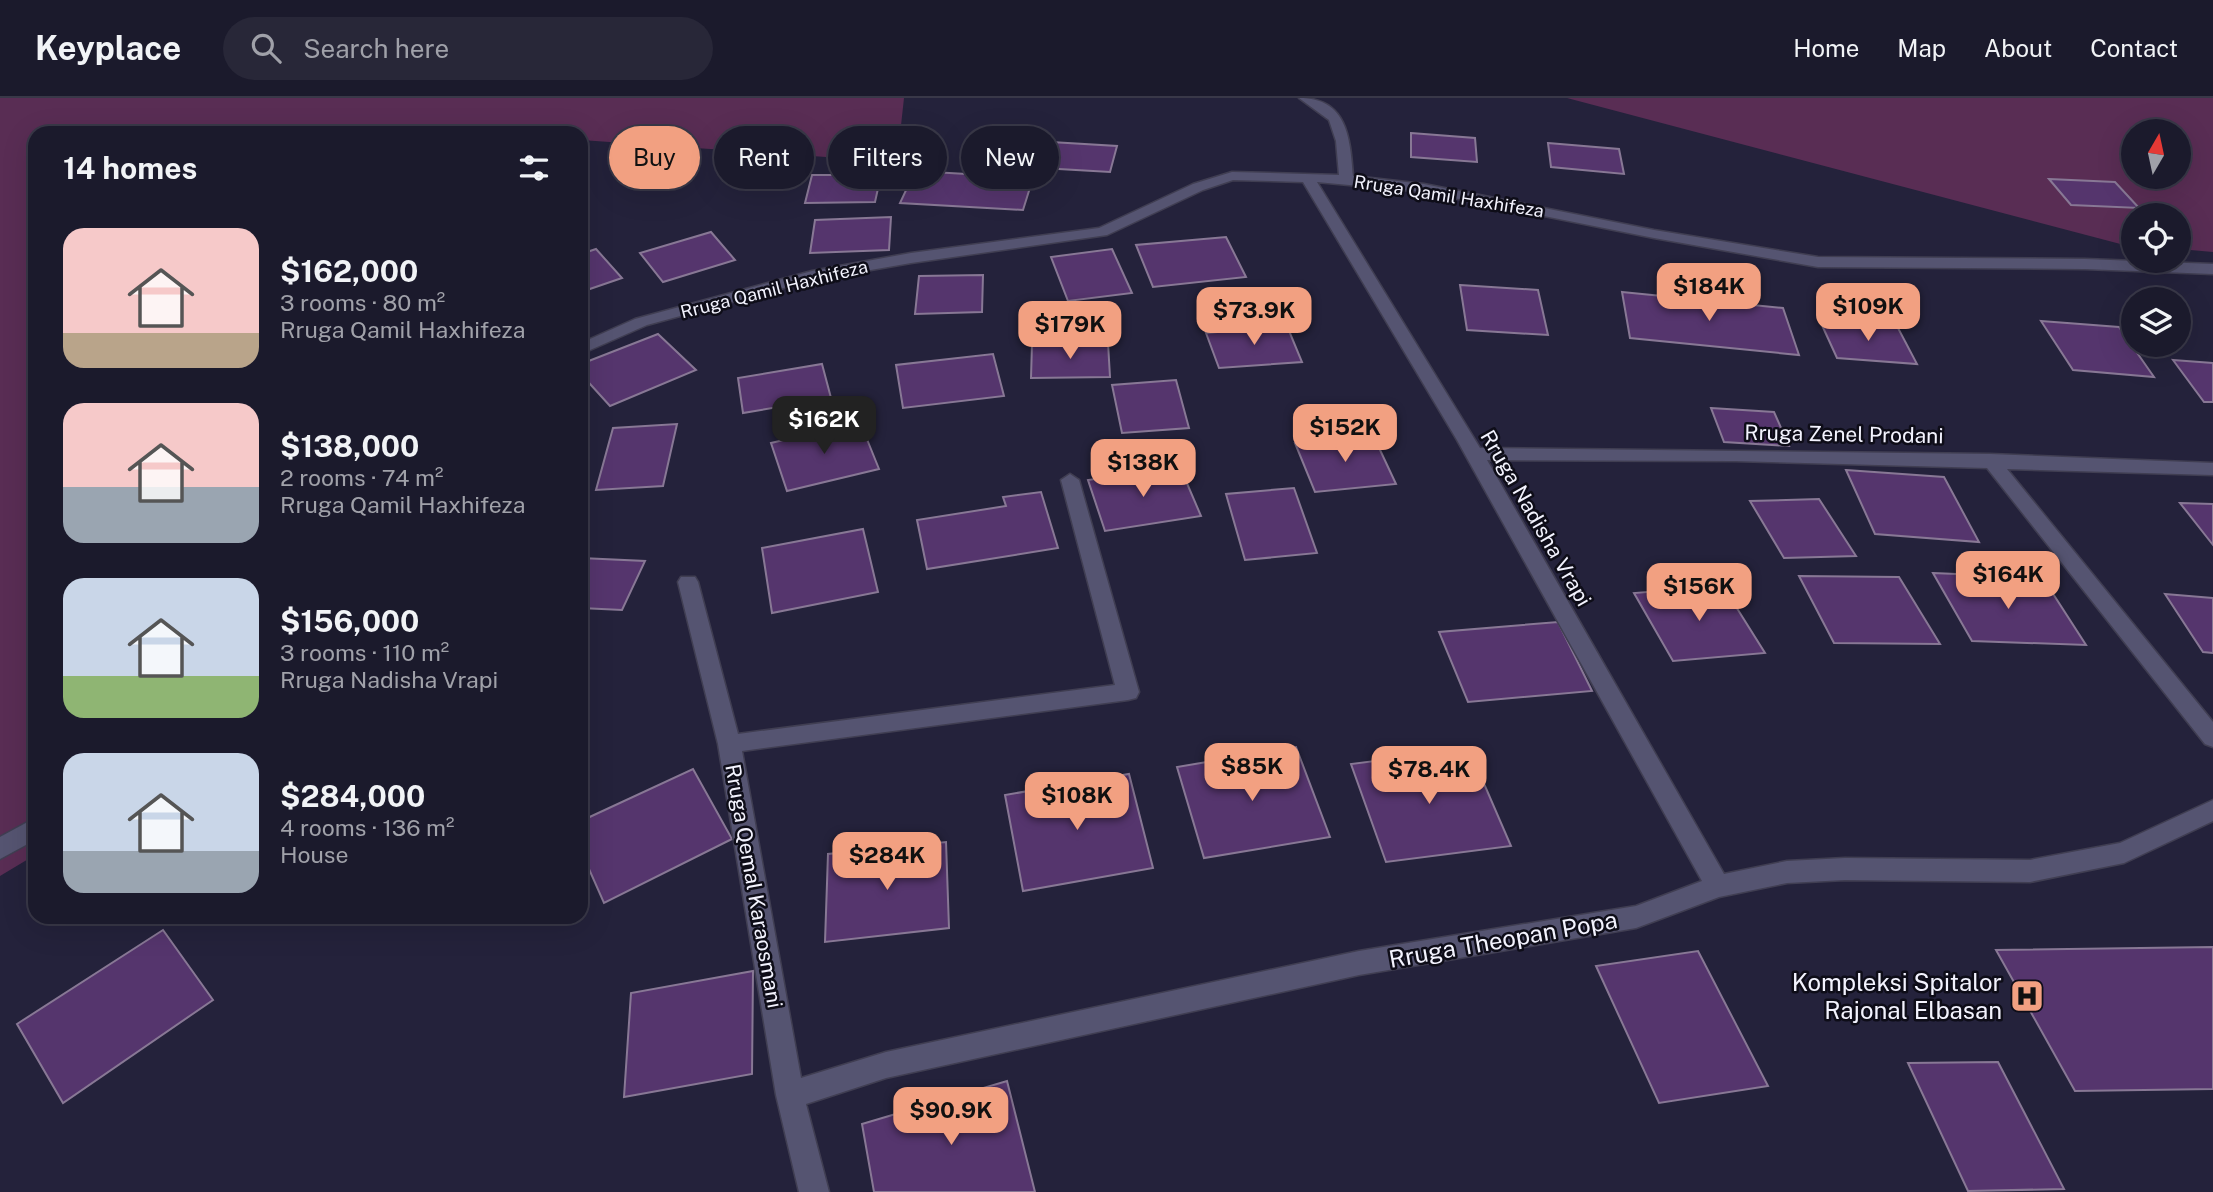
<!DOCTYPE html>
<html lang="en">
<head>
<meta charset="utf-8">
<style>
  :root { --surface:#1b1a2c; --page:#282738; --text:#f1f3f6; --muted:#a0a1a9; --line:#393848; --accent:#f2a081 }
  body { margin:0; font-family:"Public Sans",sans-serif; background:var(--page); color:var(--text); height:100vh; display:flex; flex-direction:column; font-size:26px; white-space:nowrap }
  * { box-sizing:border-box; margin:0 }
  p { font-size:23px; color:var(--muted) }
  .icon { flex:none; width:38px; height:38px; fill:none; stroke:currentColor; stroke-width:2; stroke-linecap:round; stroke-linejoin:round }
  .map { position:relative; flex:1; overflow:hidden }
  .details { position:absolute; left:28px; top:28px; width:560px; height:798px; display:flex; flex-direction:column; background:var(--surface); border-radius:21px; box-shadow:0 7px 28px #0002,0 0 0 2px var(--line) }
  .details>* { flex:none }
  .guide { position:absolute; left:609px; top:28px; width:665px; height:63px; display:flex; gap:14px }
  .needle { width:46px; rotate:9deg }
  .buttons { position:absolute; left:2121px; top:21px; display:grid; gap:14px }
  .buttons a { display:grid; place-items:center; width:70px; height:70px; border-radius:50%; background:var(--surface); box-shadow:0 7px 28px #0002,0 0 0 2px var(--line); font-size:35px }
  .price { position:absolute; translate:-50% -60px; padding:0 16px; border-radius:14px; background:var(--accent); color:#111; font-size:23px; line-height:46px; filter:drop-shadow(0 2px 4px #0008) }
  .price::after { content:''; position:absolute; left:50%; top:42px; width:21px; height:16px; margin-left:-10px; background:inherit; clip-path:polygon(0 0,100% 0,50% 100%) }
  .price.current { background:#222; color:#fff }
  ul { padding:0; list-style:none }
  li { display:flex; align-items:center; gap:21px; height:175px; padding:0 35px }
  li span { display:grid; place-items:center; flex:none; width:196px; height:140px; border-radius:21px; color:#555 }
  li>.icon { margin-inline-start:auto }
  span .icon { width:84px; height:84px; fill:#fffc; stroke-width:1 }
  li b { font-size:30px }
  h2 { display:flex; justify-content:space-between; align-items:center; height:84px; padding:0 35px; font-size:30px }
  .pill { padding:0 24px; border-radius:32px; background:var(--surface); box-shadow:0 7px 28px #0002,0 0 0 2px var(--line); font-size:24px; line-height:63px }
  .pill.current { background:var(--accent); color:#111 }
  header { display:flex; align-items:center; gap:42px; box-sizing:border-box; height:98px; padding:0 35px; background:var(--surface); border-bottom:2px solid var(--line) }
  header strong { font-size:33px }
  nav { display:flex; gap:38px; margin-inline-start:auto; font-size:24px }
  .search { width:490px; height:63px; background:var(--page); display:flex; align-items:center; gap:18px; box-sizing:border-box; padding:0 24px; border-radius:38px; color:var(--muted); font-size:26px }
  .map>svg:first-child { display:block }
</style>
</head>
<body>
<header>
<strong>Keyplace</strong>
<div class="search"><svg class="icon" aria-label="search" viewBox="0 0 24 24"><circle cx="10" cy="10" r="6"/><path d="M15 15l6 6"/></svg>Search here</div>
<nav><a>Home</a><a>Map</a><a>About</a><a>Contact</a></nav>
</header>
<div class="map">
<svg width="2213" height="1094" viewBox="0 0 2213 1094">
  <rect width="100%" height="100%" fill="#24223b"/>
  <g fill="#592d54" fill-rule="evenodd">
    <polygon points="0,0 904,0 897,64 581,42 581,35 478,35 380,28 377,35 35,35 35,757 0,778"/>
    <path d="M1567,0H2213V154L2179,151V117H2133V148H2128ZM2133,33H2179V79H2133Z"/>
  </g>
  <g fill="#55356d" stroke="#887895" stroke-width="2">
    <polygon points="1411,35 1475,40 1477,64 1411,59"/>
    <polygon points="1051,44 1117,48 1110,74 1042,70"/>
    <polygon points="1548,45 1619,51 1624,76 1551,69"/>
    <polygon points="915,73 1033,80 1023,112 900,105"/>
    <polygon points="812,77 881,77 875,104 805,105"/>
    <polygon points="2049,81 2115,84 2139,110 2071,107"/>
    <polygon points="891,119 889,152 810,155 815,122"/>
    <polygon points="711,134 735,162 663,184 640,155"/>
    <polygon points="1226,139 1246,179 1153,189 1136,147"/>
    <polygon points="596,151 622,180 581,194 581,156"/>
    <polygon points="1112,151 1132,195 1068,203 1051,159"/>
    <polygon points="983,177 982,214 915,216 919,178"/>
    <polygon points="1460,187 1538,192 1548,237 1467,232"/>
    <polygon points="1622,194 1783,210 1799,257 1630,240"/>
    <polygon points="2041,223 2119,229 2154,279 2073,272"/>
    <polygon points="1821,225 1898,230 1917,266 1837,260"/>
    <polygon points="1287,228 1302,264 1219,270 1206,235"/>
    <polygon points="658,236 696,272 610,308 581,276 581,266"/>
    <polygon points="1108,245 1110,279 1031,280 1032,246"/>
    <polygon points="993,256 1004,298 903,310 896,267"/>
    <polygon points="2173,262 2213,265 2213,304 2204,304"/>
    <polygon points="822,266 831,300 743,315 738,280"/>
    <polygon points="1176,282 1189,330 1122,335 1112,287"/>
    <polygon points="1711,310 1774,314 1789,348 1724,344"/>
    <polygon points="860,324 879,371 787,393 771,345"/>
    <polygon points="677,326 663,388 596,392 613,330"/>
    <polygon points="1373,337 1396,386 1315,394 1295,345"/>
    <polygon points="1180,369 1201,418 1105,433 1088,382"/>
    <polygon points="1846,372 1944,379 1979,444 1875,436"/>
    <polygon points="1294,390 1317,455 1245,462 1226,396"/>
    <polygon points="1041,394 1058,450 927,471 917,422 1006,408 1003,399"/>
    <polygon points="1819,401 1856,458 1784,460 1750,403"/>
    <polygon points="2180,405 2213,406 2213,447"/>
    <polygon points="863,431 878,494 772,515 762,450"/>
    <polygon points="581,460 645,463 622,512 581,510"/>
    <polygon points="1933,475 1980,477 1986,485 2048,488 2086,547 1972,543"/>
    <polygon points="1799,478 1899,479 1940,546 1834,545"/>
    <polygon points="1723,488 1765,555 1673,563 1634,495"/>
    <polygon points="2165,496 2213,500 2213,555 2203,554"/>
    <polygon points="1558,524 1592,593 1468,604 1439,534"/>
    <polygon points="1296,649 1330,739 1204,760 1177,669"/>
    <polygon points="1469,651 1511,748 1386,764 1351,666"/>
    <polygon points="693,671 732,741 604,805 581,753 581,723"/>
    <polygon points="1129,676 1153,770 1023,793 1005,697"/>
    <polygon points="946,744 949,830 825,844 828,756"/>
    <polygon points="163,832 213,902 63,1005 17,926"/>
    <polygon points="2213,849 2213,991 2075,993 1996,852"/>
    <polygon points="1698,853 1768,988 1659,1005 1596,868"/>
    <polygon points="753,873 752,976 624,999 631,895"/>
    <polygon points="1998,964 2064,1091 1968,1093 1908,965"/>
    <polygon points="1007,983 1035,1094 874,1094 862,1026"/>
  </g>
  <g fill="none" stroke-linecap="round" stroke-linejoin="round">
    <defs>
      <g id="minor">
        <path d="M1299,0C1347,0 1350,39 1353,78L1424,86L1654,132L1818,159L2085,161L2213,166V176L2085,171L1818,169L1654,140L1424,94L1317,84L1480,350L1990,356L2213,365V377L2007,371L2213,624V649L2205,646L1987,370L1735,363L1487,362L1724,776L1787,763L1845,760L2030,762L2120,745L2213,702V723L2124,765L2030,784L1845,782L1787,785L1719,799L1636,830L1359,877L886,980L806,1006L829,1094H799L776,997L718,646L678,484L681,479H695L698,484L738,636L1115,587L1061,382L1070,376L1079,382L1139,594L1136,600L1128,602L742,653L801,980L886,954L1359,853L1636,808L1702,783L1457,342L1303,84L1233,82L1203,92L1107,137L911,165L813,182L647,227L581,256V245L635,221L812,173L911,155L1099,130L1193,86L1232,74L1339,77L1336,43L1329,22Z"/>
        <polygon points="35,720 35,742 0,761 0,739"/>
      </g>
    </defs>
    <use href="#minor" stroke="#403e52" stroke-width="3"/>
    <use href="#minor" fill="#555471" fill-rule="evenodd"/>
  </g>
  <defs>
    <symbol id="hospital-square" viewBox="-11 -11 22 22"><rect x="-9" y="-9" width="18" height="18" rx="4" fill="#f2a081" stroke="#0e0d18"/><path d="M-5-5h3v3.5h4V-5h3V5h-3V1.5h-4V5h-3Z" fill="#111"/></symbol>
  </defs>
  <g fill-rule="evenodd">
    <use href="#hospital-square" x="2008" y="879" width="38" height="38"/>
  </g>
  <g text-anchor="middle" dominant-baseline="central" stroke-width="5" stroke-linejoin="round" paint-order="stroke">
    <g font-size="18" fill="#f3f3fe" stroke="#0e0d18">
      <text transform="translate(1449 98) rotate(9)">Rruga Qamil Haxhifeza</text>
      <text transform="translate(774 191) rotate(-14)">Rruga Qamil Haxhifeza</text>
    </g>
    <g font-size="21" fill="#f3f3fe" stroke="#0e0d18">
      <text transform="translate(1844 336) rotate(1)">Rruga Zenel Prodani</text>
      <text transform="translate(1536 420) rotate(60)">Rruga Nadisha Vrapi</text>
      <text transform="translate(754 788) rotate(80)">Rruga Qemal Karaosmani</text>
    </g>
    <g font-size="24" fill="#f3f3fe" stroke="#0e0d18">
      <text transform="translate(1503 841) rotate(-10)">Rruga Theopan Popa</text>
    </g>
    <g font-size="24" fill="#f3f3fe" stroke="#0e0d18" text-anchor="end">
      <text x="2002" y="884">Kompleksi Spitalor<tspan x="2002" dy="28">Rajonal Elbasan</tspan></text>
    </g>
  </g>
</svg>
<div class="buttons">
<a><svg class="needle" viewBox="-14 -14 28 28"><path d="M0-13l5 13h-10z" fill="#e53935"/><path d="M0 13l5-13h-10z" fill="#a0a1a9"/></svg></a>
<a><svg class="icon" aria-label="locate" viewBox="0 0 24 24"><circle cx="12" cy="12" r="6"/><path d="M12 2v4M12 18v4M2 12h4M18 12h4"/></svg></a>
<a><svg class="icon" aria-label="layers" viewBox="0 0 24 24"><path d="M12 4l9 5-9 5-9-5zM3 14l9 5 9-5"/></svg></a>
</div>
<b class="price" style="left:1709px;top:225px">$184K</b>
<b class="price" style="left:1868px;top:245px">$109K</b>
<b class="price" style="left:1254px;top:249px">$73.9K</b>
<b class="price" style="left:1070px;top:263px">$179K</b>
<b class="price current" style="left:824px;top:358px">$162K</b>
<b class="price" style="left:1345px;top:366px">$152K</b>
<b class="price" style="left:1143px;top:401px">$138K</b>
<b class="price" style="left:2008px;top:513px">$164K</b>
<b class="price" style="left:1699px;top:525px">$156K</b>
<b class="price" style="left:1252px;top:705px">$85K</b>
<b class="price" style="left:1429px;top:708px">$78.4K</b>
<b class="price" style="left:1077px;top:734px">$108K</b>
<b class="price" style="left:887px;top:794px">$284K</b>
<b class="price" style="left:951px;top:1049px">$90.9K</b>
<div class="guide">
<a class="pill current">Buy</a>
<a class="pill">Rent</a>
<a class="pill">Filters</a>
<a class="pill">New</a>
</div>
<section class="details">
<h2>14 homes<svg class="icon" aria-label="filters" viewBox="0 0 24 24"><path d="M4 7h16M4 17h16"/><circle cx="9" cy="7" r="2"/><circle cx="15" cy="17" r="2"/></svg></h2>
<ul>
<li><span style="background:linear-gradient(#f6c9c9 75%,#b9a48a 0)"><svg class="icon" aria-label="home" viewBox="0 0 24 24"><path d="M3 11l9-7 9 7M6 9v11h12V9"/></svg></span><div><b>$162,000</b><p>3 rooms · 80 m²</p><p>Rruga Qamil Haxhifeza</p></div></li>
<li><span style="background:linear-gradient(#f6c9c9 60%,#9aa5b1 0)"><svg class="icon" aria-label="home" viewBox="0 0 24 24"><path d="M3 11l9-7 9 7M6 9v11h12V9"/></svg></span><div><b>$138,000</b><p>2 rooms · 74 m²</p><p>Rruga Qamil Haxhifeza</p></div></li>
<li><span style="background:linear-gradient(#c9d6e8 70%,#8fb573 0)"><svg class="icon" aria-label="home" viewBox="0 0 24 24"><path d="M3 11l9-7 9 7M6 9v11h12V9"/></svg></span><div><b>$156,000</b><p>3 rooms · 110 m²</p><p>Rruga Nadisha Vrapi</p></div></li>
<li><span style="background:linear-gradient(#c9d6e8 70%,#9aa5b1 0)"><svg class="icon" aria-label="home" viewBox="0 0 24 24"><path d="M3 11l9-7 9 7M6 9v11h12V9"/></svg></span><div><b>$284,000</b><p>4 rooms · 136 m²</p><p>House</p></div></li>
</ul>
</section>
</div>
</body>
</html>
